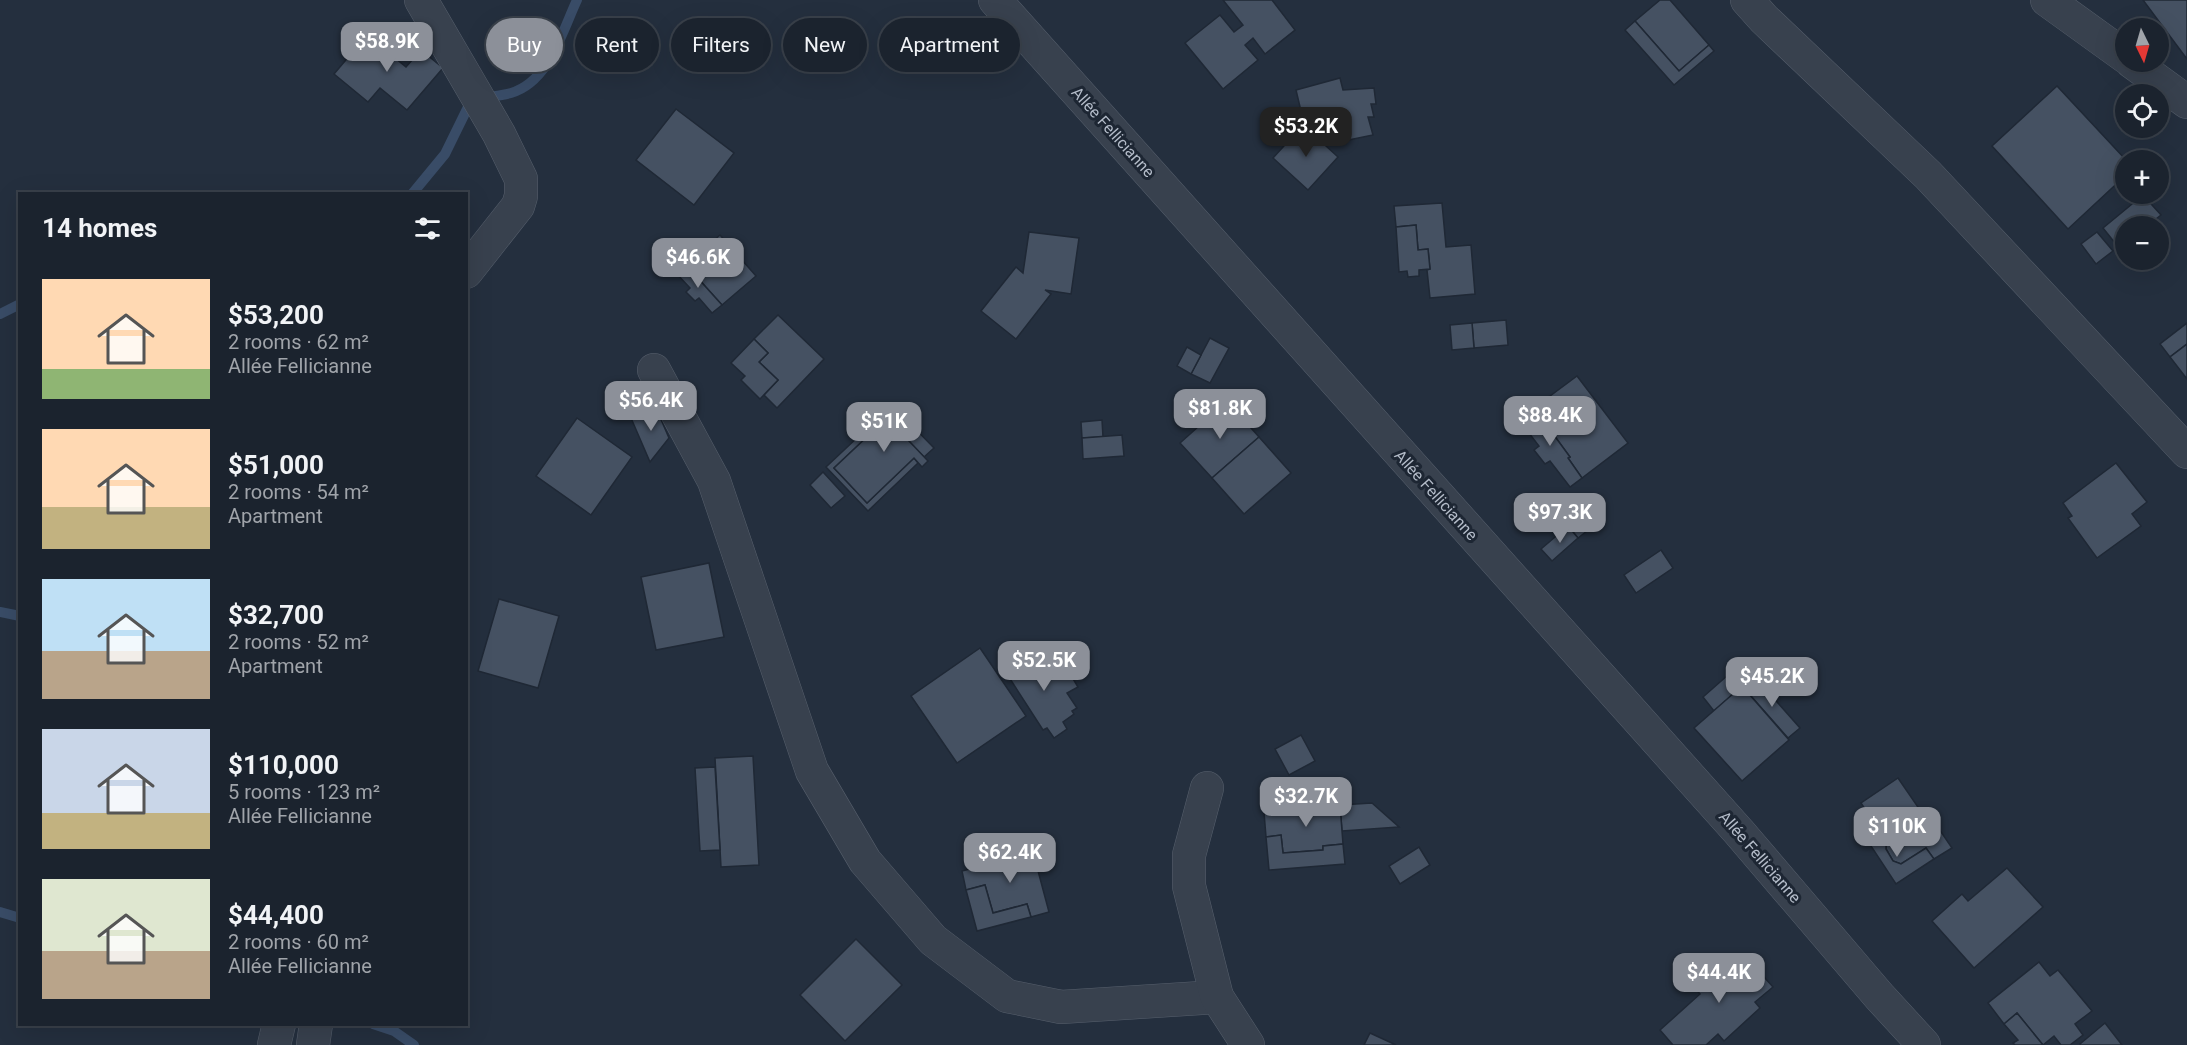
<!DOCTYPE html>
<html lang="en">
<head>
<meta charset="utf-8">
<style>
  :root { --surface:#1b232e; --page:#242b36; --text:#f1f3f6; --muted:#a0a4aa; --line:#39404a; --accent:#8c9099 }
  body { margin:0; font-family:Roboto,sans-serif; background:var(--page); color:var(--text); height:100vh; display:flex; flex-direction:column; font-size:22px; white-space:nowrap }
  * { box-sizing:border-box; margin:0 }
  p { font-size:20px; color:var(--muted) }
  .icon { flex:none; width:33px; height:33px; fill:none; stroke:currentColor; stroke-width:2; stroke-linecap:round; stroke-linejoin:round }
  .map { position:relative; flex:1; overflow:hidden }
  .drawer { position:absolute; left:18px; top:192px; width:450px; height:834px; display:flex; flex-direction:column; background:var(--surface); border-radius:0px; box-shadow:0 6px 24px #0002,0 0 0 2px var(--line) }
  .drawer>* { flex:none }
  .guide { position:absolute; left:486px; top:18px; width:570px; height:54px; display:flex; gap:12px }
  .needle { width:39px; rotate:175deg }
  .buttons { position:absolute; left:2115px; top:18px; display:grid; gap:12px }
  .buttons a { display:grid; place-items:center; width:54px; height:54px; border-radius:50%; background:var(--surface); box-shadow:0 6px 24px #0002,0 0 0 2px var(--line); font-size:30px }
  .price { position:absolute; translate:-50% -51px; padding:0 14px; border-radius:12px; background:var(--accent); color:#fff; font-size:20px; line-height:39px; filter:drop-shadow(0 2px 3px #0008) }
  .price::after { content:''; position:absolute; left:50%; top:36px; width:18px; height:14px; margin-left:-9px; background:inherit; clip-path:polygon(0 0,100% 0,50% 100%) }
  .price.on { background:#222; color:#fff }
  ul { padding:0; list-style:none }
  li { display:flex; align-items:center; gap:18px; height:150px; padding:0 24px }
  li span { display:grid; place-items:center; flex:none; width:168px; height:120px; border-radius:0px; color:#555 }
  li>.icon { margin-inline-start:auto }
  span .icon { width:72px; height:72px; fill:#fffc; stroke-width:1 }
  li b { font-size:26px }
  h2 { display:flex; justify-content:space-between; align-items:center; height:72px; padding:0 24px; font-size:26px }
  .tag { padding:0 21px; border-radius:27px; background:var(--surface); box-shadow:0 6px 24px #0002,0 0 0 2px var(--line); font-size:21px; line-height:54px }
  .tag.on { background:var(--accent); color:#fff }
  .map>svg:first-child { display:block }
</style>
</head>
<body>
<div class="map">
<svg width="2187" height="1045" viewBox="0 0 2187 1045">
  <rect width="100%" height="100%" fill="#242f3e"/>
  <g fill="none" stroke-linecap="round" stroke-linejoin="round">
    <g stroke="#394c67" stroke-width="10">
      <path d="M488,97C495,96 504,95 511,93C549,82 562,32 577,0"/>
      <polyline points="412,194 445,154 469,105"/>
      <polyline points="0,314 20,304"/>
      <polyline points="0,612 20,616"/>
      <polyline points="0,912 20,918"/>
      <polyline points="373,1024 394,1031 414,1045"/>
    </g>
  </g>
  <g fill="#455162" stroke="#1f2835" stroke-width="1.5">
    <polygon points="1223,0 1272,0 1295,30 1265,54 1253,38 1245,45 1258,60 1223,89 1185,43 1220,15 1234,32 1243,25"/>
    <polygon points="1660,0 1670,0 1709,45 1679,71 1635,21"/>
    <polygon points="2143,0 2187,0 2187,59"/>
    <polygon points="1635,21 1679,71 1709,45 1714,51 1674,85 1625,30"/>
    <polygon points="367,35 406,67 421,50 443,68 407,110 380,88 368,102 334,74"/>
    <polygon points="1340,78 1343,90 1374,88 1376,104 1371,104 1374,117 1368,117 1373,135 1324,145 1320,124 1305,128 1296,90"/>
    <polygon points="2057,86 2126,160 2126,175 2068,229 1992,146"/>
    <polygon points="676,109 734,153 694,205 636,160"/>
    <polygon points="1303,125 1338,157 1308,190 1273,158"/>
    <polygon points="2143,195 2161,215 2147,226 2126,226 2126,243 2119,248 2103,228"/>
    <polygon points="1442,203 1446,247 1471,245 1475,294 1430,298 1427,270 1430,269 1428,249 1418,250 1416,225 1396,227 1394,206"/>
    <polygon points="1416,225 1418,250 1428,249 1430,269 1419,270 1419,276 1408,277 1407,271 1399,272 1396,227"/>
    <polygon points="1029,232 1079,238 1071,294 1045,290 1051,294 1016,339 981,311 1016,267 1023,273"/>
    <polygon points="2097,232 2113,251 2096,264 2081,244"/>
    <polygon points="720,235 756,276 722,305 686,265"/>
    <polygon points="686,265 722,305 712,313 699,298 695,301 686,292 690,288 676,273"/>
    <polygon points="778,315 824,359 777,408 764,395 778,380 759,362 768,353 754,339"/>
    <polygon points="1506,320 1508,345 1474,348 1472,323"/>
    <polygon points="1472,323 1474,348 1452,350 1450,325"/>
    <polygon points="2187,323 2187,344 2170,357 2160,344"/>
    <polygon points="1210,338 1229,348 1210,383 1191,374"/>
    <polygon points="754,339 768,353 759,362 778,380 760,399 741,380 745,376 731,363"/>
    <polygon points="2187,344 2187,379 2170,357"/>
    <polygon points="1187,347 1201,355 1191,374 1177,366"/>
    <polygon points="1577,376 1628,443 1582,478 1568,458 1570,457 1534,408"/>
    <polygon points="1227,401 1259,437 1212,478 1180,443"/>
    <polygon points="892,405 934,448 924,457 887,418 834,468 867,503 914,458 918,463 868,511 826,467"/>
    <polygon points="656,408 669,438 650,462 631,418"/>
    <polygon points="1534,408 1570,457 1568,458 1582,478 1570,487 1550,461 1545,464 1534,450 1539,446 1519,420"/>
    <polygon points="577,418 632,457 591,515 536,476"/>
    <polygon points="887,418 928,461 922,467 914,458 867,503 834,468"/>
    <polygon points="1102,420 1103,437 1082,438 1081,422"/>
    <polygon points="1122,435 1124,456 1083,459 1082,438"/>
    <polygon points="1259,437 1291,473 1244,514 1212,478"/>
    <polygon points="2116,463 2147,502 2132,514 2141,526 2097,558 2068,518 2072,516 2063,503"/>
    <polygon points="823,472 845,496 831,508 810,485"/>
    <polygon points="1570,502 1592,527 1578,538 1557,513"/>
    <polygon points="1568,526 1578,538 1552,561 1541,549"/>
    <polygon points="1661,550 1673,568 1636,593 1624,575"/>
    <polygon points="709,563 724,637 656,650 641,577"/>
    <polygon points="499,599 559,616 538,688 478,671"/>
    <polygon points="980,648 1026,716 957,763 911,696"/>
    <polygon points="1034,653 1037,658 1044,654 1059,678 1069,672 1078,687 1067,693 1077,708 1072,711 1074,714 1063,722 1067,729 1054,738 1047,728 1043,730 1005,671"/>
    <polygon points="1728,675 1740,688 1714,711 1703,697"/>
    <polygon points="1755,677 1800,728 1788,738 1743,687"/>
    <polygon points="1742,686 1789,740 1742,781 1694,728"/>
    <polygon points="1301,735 1315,761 1289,775 1275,749"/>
    <polygon points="753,756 759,865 721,867 715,758"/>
    <polygon points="715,767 720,850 700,851 695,768"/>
    <polygon points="1898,778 1920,810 1913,815 1919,824 1931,817 1952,848 1934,859 1926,848 1901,864 1893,861 1886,849 1886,841 1861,803"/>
    <polygon points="1372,803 1399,827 1342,831 1340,805"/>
    <polygon points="1340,805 1343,844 1323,846 1323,850 1283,853 1281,835 1266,837 1264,812"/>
    <polygon points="1877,828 1886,841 1886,849 1893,861 1901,864 1926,848 1934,859 1896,884 1865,837"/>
    <polygon points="1281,835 1283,853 1323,850 1323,846 1343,844 1345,864 1269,870 1266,837"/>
    <polygon points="1419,847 1430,865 1400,884 1389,866"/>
    <polygon points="1033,852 1049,912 1031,917 1027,904 993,913 985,885 966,890 962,871"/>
    <polygon points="2007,868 2043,907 1974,968 1932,921 1962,894 1968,901"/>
    <polygon points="985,885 993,913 1027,904 1031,917 977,931 966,890"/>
    <polygon points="856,939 902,985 845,1041 800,995"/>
    <polygon points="1733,954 1740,962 1746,957 1773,987 1755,1002 1760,1008 1724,1041 1718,1034 1706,1045 1673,1045 1660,1030 1700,994 1695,988"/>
    <polygon points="2039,962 2050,976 2058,970 2092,1011 2075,1024 2083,1035 2070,1045 2061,1045 2054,1036 2043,1045 2017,1013 2004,1024 1988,1003"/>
    <polygon points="2017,1013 2043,1045 2015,1045 2013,1043 2018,1040 2004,1024"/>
    <polygon points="2105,1023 2122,1045 2081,1045 2080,1044"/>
    <polygon points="1370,1033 1396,1045 1364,1045"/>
  </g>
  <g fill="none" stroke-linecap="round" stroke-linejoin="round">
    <defs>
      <g id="minor">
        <polyline points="421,0 499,134 521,179 521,196 518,206 466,272"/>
        <polyline points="995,0 1739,832 1879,996 1924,1045"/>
        <polyline points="1747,0 1764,19 1928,175 2187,452"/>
        <polyline points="2047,0 2126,57"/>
        <polyline points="2132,62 2187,102"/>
        <polyline points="654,370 714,481 812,771 865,861 933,940 1007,996 1061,1007 1217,997"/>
        <polyline points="1207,788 1189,855 1189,886 1217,997 1248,1045"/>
        <polyline points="274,1045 279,1024"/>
        <polyline points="313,1045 316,1024"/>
      </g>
    </defs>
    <use href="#minor" stroke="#565f6c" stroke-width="34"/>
    <use href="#minor" stroke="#38414e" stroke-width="33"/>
  </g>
  <g text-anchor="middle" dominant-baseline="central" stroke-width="6" stroke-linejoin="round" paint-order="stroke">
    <g font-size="16" fill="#b4bcc9" stroke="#1d2633">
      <text transform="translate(1113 132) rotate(48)">Allée Fellicianne</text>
      <text transform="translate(1436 495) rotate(48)">Allée Fellicianne</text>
      <text transform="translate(1760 857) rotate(49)">Allée Fellicianne</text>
    </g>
  </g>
</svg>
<div class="buttons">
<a><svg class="needle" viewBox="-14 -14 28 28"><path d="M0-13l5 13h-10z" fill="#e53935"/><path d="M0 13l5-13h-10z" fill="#a0a4aa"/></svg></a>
<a><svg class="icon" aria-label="locate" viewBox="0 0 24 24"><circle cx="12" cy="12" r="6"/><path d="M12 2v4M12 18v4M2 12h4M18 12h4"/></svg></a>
<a>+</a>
<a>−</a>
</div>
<b class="price" style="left:387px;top:73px">$58.9K</b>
<b class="price on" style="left:1306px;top:158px">$53.2K</b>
<b class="price" style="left:698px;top:289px">$46.6K</b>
<b class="price" style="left:651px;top:432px">$56.4K</b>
<b class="price" style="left:1220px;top:440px">$81.8K</b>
<b class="price" style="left:1550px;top:447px">$88.4K</b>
<b class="price" style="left:884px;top:453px">$51K</b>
<b class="price" style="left:1560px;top:544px">$97.3K</b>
<b class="price" style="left:1044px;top:692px">$52.5K</b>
<b class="price" style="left:1772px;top:708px">$45.2K</b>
<b class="price" style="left:1306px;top:828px">$32.7K</b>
<b class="price" style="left:1897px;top:858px">$110K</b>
<b class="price" style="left:1010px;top:884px">$62.4K</b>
<b class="price" style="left:1719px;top:1004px">$44.4K</b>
<div class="guide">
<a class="tag on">Buy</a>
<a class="tag">Rent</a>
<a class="tag">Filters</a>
<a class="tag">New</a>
<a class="tag">Apartment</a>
</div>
<section class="drawer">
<h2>14 homes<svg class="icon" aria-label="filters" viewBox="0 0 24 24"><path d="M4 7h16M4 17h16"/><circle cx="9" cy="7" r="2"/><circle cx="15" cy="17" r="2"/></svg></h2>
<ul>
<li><span style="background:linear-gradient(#ffd9b3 75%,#8fb573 0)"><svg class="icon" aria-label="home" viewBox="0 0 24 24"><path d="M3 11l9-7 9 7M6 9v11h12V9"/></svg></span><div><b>$53,200</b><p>2 rooms · 62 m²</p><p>Allée Fellicianne</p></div></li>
<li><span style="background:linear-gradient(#ffd9b3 65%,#c2b280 0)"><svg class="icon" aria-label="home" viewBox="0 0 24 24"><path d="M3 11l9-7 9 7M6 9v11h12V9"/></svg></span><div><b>$51,000</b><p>2 rooms · 54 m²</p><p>Apartment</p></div></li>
<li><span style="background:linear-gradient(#bfe0f5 60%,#b9a48a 0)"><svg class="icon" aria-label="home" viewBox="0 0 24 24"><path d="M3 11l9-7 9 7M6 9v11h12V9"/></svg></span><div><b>$32,700</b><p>2 rooms · 52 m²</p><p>Apartment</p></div></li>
<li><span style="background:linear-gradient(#c9d6e8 70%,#c2b280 0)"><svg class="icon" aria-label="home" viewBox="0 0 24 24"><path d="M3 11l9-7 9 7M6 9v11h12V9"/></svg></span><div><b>$110,000</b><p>5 rooms · 123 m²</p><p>Allée Fellicianne</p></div></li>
<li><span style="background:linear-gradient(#dfe7d0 60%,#b9a48a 0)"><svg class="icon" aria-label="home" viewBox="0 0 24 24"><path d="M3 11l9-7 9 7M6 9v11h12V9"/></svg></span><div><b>$44,400</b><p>2 rooms · 60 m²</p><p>Allée Fellicianne</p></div></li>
</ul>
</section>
</div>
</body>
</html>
